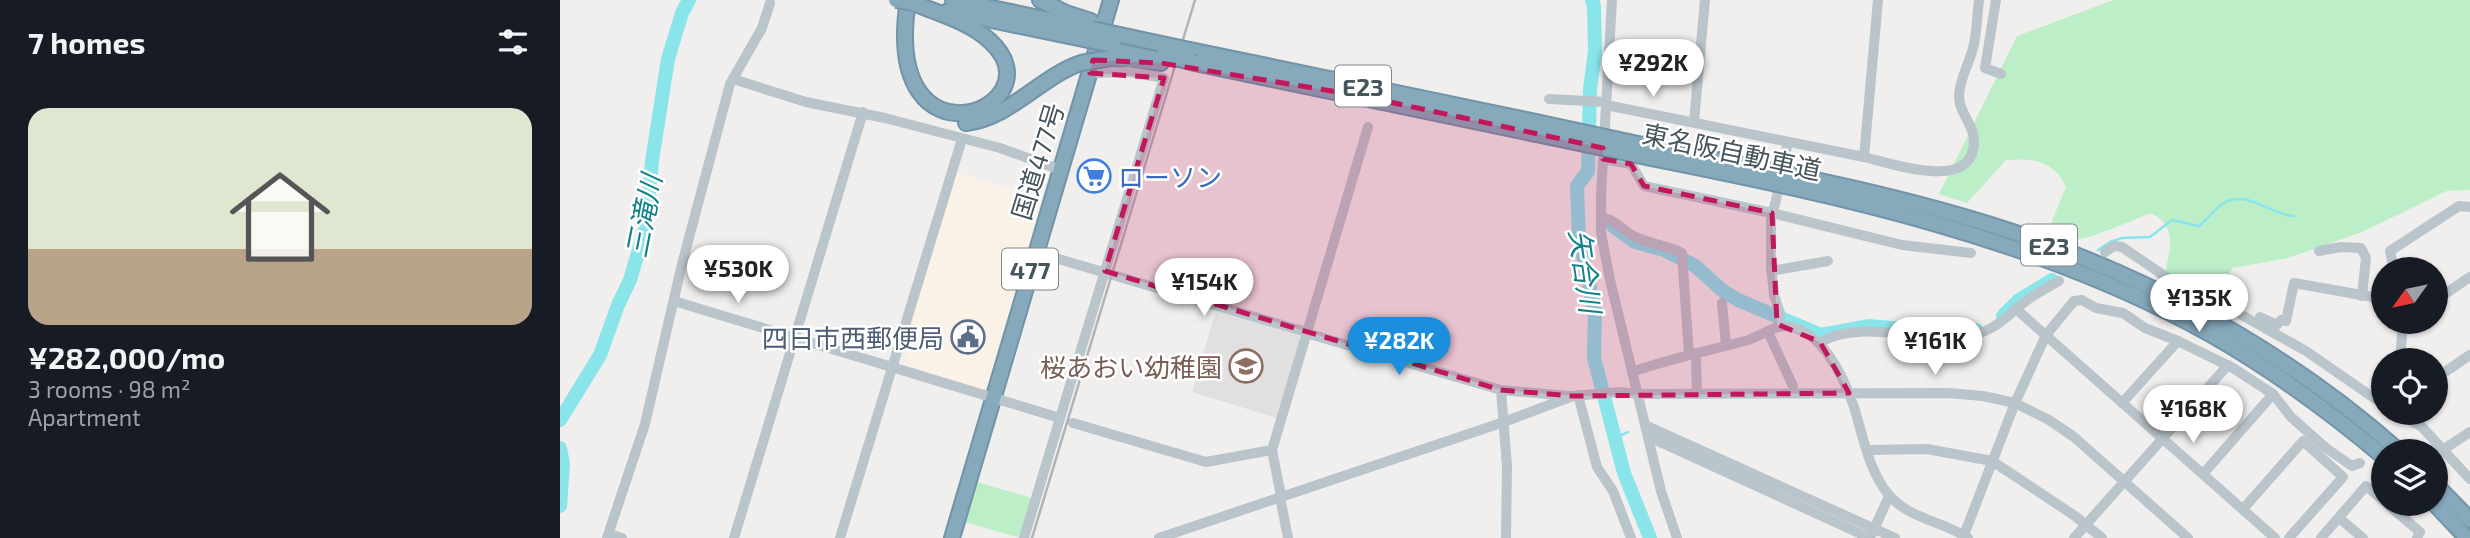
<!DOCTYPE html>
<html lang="en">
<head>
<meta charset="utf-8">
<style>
  :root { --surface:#171b24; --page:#20242c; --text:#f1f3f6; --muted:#9ea1a6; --line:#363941; --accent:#1b8edd }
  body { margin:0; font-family:"Exo 2","Noto Sans JP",sans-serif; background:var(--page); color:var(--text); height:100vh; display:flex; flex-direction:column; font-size:26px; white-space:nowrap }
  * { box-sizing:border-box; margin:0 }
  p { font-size:23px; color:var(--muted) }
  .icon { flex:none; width:38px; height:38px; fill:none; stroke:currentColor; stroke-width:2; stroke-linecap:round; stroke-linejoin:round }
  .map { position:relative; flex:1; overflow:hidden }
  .details { display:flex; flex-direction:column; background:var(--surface); width:560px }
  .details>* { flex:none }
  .needle { width:46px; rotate:237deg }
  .controls { position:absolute; left:1811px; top:257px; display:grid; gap:14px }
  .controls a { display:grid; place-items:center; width:77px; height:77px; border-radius:50%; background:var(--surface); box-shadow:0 2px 5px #0004; font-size:35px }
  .price { position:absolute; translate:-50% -60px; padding:0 16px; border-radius:24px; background:#fff; color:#222; font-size:23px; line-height:46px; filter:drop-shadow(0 2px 4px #0008) }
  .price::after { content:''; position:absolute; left:50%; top:42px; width:21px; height:16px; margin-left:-10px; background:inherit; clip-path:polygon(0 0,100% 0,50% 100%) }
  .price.active { background:var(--accent); color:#fff }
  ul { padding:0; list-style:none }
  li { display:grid; align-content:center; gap:14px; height:371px; padding:0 28px }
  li+li { border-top:2px solid var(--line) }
  li span { display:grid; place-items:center; height:217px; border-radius:21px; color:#555 }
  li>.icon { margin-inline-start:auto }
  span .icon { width:126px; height:126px; fill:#fffc; stroke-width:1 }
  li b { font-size:30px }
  h2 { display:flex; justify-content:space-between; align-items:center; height:84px; padding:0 28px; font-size:30px }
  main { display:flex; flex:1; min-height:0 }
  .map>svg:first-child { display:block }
</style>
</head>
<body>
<main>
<section class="details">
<h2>7 homes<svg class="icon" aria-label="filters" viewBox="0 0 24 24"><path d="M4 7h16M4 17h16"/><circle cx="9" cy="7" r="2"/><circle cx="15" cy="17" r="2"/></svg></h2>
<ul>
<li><span style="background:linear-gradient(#dfe7d0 65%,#b9a48a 0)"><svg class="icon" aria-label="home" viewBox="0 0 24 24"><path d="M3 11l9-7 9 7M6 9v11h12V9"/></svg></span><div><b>¥282,000/mo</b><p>3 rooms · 98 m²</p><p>Apartment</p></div></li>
</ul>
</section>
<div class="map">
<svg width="1910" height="538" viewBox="0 0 1910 538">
  <rect width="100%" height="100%" fill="#f1eeee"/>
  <polygon fill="#fbf2e7" points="394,172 484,198 427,391 344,365 348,352 340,350"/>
  <polygon fill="#e2dfe0" points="656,310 737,333 741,340 717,418 632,392"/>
  <g fill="#bceec8">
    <path d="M1553,0H1910V190L1887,191L1802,232L1728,258L1672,268L1656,303L1605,273C1610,248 1618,227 1591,213C1572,220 1532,239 1513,240C1504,240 1496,233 1489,228L1506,187C1494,160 1472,158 1446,160L1407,203L1379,194L1457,36Z"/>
    <polygon points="417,482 472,498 461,538 404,522"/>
  </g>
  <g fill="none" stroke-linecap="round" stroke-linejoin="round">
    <g stroke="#8ae5eb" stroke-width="2.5">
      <path d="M1538,250L1550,242L1562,238L1590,237L1612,220L1639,226C1648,219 1654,209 1664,203C1686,189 1711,215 1734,216"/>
      <polyline points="1053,439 1068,432"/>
      <polyline points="1179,473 1217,490"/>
    </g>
    <g stroke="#8ae5eb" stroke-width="14">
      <polyline points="1032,0 1034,6 1035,51 1030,89 1028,171 1017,186 1019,238 1035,311 1034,358 1064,473 1090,538"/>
      <polyline points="1053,226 1075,242 1104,250 1134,265 1163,291 1178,300 1261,335 1309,326 1386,333 1416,330"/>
      <polyline points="1443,316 1459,300 1492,280"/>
      <polyline points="0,420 40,355 58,305 70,280 86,226 92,161 108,59 122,13 129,0"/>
      <polyline points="0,448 3,464 0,506"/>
    </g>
    <polyline stroke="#c6c8c9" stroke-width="10" stroke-dasharray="10 5" stroke-linecap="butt" points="1216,200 1225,156"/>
    <defs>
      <g id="highway">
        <path d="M348,0C320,180 502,107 430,41C410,22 378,13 353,3"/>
        <polyline points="393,0 532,29"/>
        <polyline points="480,0 506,13 531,21"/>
        <polyline points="388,11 528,40"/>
        <polyline points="553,45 603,55"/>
        <polyline points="630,50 976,122"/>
        <polyline points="551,58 601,63"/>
        <polyline points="635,63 976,134"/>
        <path d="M406,123C450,118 480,77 521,63"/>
        <path d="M1092,147C1223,173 1356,197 1482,242C1613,290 1735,359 1840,452"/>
        <path d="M1091,158C1282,196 1478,238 1650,334C1712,369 1769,411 1824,457"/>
        <polyline points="1876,485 1910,520"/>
        <polyline points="1875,504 1907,538"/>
        <polyline points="392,538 551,0"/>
      </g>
    </defs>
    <use href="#highway" stroke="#7194a8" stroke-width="18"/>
    <g stroke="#b9c5cb" stroke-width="10">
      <polyline points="1052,0 1041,195 1041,233 1050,280 1101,491 1117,538"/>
      <polyline points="1436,0 1425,68 1441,74"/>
      <polyline points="173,79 246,102 325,118 440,148 501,170"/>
      <polyline points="989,99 1046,102"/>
      <polyline points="1046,105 1304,157 1318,0"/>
      <polyline points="1134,122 1145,0"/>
      <polyline points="1225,156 1228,142"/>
      <path d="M1304,157C1333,164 1414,193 1414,141C1414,124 1398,112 1399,95C1400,78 1409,64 1413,48C1417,33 1417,16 1419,0"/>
      <polyline points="1043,159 1071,164 1084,186 1212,213 1342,245 1411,253"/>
      <polyline points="1216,200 1211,219 1211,266 1214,295 1220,313 1219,327"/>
      <path d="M1041,218C1055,218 1062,231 1074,236C1089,244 1106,245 1122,253L1129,355"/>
      <polyline points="1759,251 1781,247 1801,248 1806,258 1802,296"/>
      <polyline points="475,252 746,332"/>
      <polyline points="1545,252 1554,246 1562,247 1615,283 1644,294 1746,351 1824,405"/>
      <polyline points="1834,270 1830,251 1899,206 1910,207"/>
      <polyline points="1211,271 1268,261"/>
      <polyline points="1876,300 1910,277"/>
      <polyline points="114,301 500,418 464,538"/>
      <polyline points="1162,303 1166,345"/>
      <polyline points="1456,309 1715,538"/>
      <polyline points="1700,317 1717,325 1721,320 1726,321 1734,283 1824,299"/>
      <polyline points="1208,332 1233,386"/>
      <polyline points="746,333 941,390 1009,396"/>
      <path d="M1260,342C1309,317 1362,346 1413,335C1435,330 1446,317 1462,304C1473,295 1487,288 1499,281"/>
      <polyline points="1133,354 1136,359 1137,394"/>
      <polyline points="1840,360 1843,322"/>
      <path d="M1072,372C1109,359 1147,351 1185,341C1197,338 1213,326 1225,326C1261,328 1284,377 1294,407C1303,436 1309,472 1329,495C1349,519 1383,521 1408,538"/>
      <polyline points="1876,378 1910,355"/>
      <polyline points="941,390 947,466 946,538"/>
      <polyline points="1018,395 1037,467 1053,491 1071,538"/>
      <polyline points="1562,403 1618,341"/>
      <polyline points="1837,413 1862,427 1910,479"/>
      <polyline points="500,418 604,78 569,72 530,73"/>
      <polyline points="513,423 646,462 712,450"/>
      <polyline points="1085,425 1335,538"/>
      <polyline points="1089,437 1310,538"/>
      <polyline points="1884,449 1910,432"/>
      <polyline points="1308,450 1367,449 1432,461 1515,516 1542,538"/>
      <polyline points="1643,474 1713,394"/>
      <polyline points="721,496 712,450 808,127"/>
      <polyline points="720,497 728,538"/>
      <polyline points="1827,504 1860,532 1857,538"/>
      <polyline points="1683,509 1743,441 1783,477 1729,538"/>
      <polyline points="1779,518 1803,538"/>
      <polyline points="49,534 62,538"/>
      <polyline points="1312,534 1329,496"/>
      <polyline points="1404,535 1455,403 1486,335 1514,301 1522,300 1536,308 1563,313 1585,328 1618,341 1673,368 1713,394 1731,417 1766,448 1792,466 1800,463"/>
      <polyline points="47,538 85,424 122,264 170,84 202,28 210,3"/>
      <polyline points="174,538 303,112"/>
      <polyline points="280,538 402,139"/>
      <polyline points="599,538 944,422 1013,396 1061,392 1078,394 1388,393 1423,396 1455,403 1489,420 1514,437 1628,538"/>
      <polyline points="1514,538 1668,365"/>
      <polyline points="1761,538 1806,486 1824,501"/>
    </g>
    <use href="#highway" stroke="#86a9bc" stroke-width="14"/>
    <polyline stroke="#b0b4b8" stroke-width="2.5" points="472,538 635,0"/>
    <defs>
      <g id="highway-bridge">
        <polyline points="336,0 353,3"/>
        <polyline points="532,29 630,50"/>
        <polyline points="528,40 553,45"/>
        <polyline points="603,55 635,63"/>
        <polyline points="521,63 551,58"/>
        <polyline points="976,122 1092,147"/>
        <polyline points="976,134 1091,158"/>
      </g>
    </defs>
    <use href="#highway-bridge" stroke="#7194a8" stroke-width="18" stroke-linecap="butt"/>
    <use href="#highway-bridge" stroke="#86a9bc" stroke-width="14"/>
  </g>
  <path fill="#c2185b" fill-opacity="0.2" stroke="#c2185b" stroke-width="5" stroke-dasharray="14 9" stroke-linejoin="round" d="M533,60L601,63L802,96L1043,148V159L1071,164L1084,186L1212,213L1217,324L1260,342L1289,393L1013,396L941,390L545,271L604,78L530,73Z"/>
  <defs>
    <symbol id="supermarket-ring" viewBox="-11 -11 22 22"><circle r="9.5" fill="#fff" stroke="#3f7fe0" stroke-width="1.5"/><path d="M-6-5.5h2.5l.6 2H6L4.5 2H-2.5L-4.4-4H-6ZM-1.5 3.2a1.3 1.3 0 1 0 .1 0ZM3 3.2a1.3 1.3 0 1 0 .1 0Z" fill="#3f7fe0"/></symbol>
    <symbol id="civic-ring" viewBox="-11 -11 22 22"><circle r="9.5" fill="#fff" stroke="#5c6f8a" stroke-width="1.5"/><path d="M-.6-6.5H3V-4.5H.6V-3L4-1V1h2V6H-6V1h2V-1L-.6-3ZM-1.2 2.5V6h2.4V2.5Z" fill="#5c6f8a"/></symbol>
    <symbol id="school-ring" viewBox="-11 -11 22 22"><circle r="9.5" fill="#fff" stroke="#8d6e63" stroke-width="1.5"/><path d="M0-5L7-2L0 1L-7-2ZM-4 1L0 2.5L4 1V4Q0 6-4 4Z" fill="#8d6e63"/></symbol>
  </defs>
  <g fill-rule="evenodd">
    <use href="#supermarket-ring" x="515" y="157" width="38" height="38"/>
    <use href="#civic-ring" x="389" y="318" width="38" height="38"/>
    <use href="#school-ring" x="667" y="347" width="38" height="38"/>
  </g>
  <g text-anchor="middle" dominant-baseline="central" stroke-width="5" stroke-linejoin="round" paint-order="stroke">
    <g fill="#fff" stroke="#7e878c" stroke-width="2">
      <rect x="775" y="65.5" width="56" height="41" rx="5"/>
      <rect x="1461" y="224.5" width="56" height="41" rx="5"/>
      <rect x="442" y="248.5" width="56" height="41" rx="5"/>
    </g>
    <g font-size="24" font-weight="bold" fill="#46545b">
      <text x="803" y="86">E23</text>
      <text x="1489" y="245">E23</text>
      <text x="470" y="269">477</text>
    </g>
    <g font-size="26" fill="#46545b" stroke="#fff">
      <text transform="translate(1172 151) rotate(12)">東名阪自動車道</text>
      <text transform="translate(477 161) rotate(-73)">国道477号</text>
    </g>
    <g font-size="26" fill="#366cbe" stroke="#fff" text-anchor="start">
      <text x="558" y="176">ローソン</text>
    </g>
    <g font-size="26" fill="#4e5e75" stroke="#fff" text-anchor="end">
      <text x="384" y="337">四日市西郵便局</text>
    </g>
    <g font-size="26" fill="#785e54" stroke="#fff" text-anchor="end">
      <text x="662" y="366">桜あおい幼稚園</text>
    </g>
    <g font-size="28" font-style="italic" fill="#0f8288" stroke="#fff">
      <text transform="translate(83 216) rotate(-79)">三滝川</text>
      <text transform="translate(1026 271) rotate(82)">矢合川</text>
    </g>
  </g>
</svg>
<div class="controls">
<a><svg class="needle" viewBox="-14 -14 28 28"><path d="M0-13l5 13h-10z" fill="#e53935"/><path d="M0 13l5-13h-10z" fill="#9ea1a6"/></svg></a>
<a><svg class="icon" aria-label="locate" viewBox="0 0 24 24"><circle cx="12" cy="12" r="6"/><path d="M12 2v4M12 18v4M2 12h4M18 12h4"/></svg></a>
<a><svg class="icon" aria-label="layers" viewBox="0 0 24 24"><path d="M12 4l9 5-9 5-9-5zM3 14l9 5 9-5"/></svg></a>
</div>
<b class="price" style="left:1093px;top:99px">¥292K</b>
<b class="price" style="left:178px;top:305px">¥530K</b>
<b class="price" style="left:644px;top:318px">¥154K</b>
<b class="price" style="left:1639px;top:334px">¥135K</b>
<b class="price active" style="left:839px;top:377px">¥282K</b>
<b class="price" style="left:1375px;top:377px">¥161K</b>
<b class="price" style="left:1633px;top:445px">¥168K</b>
</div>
</main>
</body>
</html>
